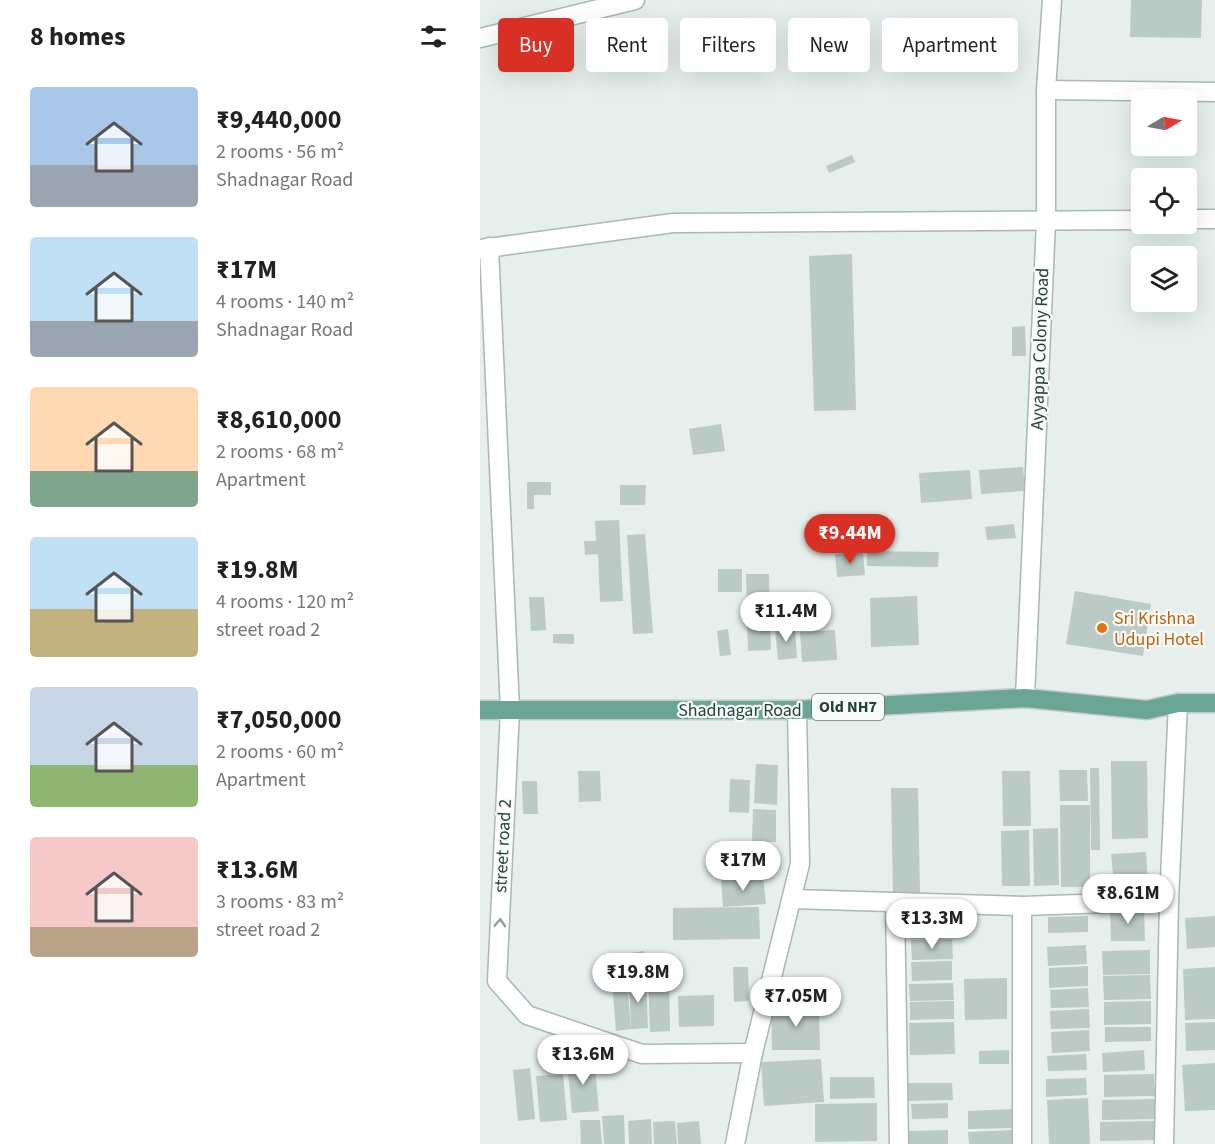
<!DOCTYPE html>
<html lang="en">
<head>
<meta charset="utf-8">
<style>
  :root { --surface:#fff; --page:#f2f2f2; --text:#222; --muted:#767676; --accent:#d93025 }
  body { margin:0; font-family:"Source Sans 3",sans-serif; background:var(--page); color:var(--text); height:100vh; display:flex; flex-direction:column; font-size:22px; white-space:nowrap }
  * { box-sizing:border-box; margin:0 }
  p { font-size:20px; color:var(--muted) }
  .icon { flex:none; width:33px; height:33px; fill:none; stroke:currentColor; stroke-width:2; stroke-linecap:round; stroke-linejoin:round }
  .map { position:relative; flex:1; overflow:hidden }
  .drawer { display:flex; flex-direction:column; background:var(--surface); width:480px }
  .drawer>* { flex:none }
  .top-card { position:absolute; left:18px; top:18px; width:570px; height:54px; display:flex; gap:12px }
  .needle { width:39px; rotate:80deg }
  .tools { position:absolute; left:651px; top:90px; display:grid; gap:12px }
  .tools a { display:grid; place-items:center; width:66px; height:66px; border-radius:6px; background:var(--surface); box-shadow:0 6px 24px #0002; font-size:30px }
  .price { position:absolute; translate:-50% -51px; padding:0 14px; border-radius:21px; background:#fff; color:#222; font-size:20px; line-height:39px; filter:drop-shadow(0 2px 3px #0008) }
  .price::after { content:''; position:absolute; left:50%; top:36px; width:18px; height:14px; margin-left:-9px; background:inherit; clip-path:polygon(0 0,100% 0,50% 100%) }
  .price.selected { background:var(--accent); color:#fff }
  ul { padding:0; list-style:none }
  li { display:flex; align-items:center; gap:18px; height:150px; padding:0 30px }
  li span { display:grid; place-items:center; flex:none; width:168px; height:120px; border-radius:6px; color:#555 }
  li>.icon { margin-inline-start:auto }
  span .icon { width:72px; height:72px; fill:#fffc; stroke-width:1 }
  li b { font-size:26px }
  h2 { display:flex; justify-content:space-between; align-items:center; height:72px; padding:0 30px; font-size:26px }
  .tag { padding:0 21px; border-radius:6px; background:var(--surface); box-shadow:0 6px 24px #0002; font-size:21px; line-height:54px }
  .tag.selected { background:var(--accent); color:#fff }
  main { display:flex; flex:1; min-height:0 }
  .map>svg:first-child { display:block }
</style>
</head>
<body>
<main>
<section class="drawer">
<h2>8 homes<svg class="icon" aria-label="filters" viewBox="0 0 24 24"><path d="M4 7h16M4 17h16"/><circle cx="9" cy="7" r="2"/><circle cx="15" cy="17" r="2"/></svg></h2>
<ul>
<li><span style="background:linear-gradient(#a9c7e8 65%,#9aa5b1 0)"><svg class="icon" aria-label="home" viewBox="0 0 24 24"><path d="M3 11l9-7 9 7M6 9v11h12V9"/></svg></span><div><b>₹9,440,000</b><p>2 rooms · 56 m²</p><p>Shadnagar Road</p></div></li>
<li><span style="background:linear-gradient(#bfe0f5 70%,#9aa5b1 0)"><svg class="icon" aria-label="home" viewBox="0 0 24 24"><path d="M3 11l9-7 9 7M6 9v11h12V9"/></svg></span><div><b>₹17M</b><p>4 rooms · 140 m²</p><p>Shadnagar Road</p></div></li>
<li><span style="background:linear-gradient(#ffd9b3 70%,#7fa58c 0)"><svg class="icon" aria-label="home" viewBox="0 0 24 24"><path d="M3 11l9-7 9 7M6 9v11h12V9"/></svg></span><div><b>₹8,610,000</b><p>2 rooms · 68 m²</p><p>Apartment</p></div></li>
<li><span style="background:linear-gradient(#bfe0f5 60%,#c2b280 0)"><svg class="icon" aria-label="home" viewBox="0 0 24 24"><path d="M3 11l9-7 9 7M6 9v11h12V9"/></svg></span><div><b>₹19.8M</b><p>4 rooms · 120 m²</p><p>street road 2</p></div></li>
<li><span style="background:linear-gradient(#c9d6e8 65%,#8fb573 0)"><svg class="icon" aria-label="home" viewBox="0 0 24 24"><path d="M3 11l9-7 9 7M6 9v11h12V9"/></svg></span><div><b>₹7,050,000</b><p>2 rooms · 60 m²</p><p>Apartment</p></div></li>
<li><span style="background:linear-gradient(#f6c9c9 75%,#b9a48a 0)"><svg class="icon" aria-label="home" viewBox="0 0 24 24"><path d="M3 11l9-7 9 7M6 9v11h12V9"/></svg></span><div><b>₹13.6M</b><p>3 rooms · 83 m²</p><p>street road 2</p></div></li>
</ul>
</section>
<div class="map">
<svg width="735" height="1144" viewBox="0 0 735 1144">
  <rect width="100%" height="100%" fill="#e6efeb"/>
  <g fill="#bbcac4">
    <polygon points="651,0 722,0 721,38 650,37"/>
    <polygon points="372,155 375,162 349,173 346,166"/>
    <polygon points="372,254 376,410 334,411 329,256"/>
    <polygon points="706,260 715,260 716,285 706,286"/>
    <polygon points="545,326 546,356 532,356 532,327"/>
    <polygon points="241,424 245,451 213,455 209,429"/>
    <polygon points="543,467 545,491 501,494 499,470"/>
    <polygon points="490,470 492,499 441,503 439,473"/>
    <polygon points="47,482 71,482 71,495 54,495 54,509 47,509"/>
    <polygon points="140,485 166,485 165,505 140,505"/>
    <polygon points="139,520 143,601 120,602 118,554 105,555 104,541 116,541 115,521"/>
    <polygon points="534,524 536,538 507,540 505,527"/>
    <polygon points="165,534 173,633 153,634 147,535"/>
    <polygon points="387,551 459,552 458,567 387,566"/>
    <polygon points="383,553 385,575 357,577 355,554"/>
    <rect x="238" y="569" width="24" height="23"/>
    <polygon points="266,574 289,574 291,650 268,651"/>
    <polygon points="595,591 671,604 663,656 586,644"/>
    <polygon points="437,596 439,645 391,647 390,598"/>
    <polygon points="49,597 64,597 66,630 51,631"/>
    <polygon points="315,627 317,658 298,660 295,629"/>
    <polygon points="248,629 251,655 240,656 237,631"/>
    <polygon points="355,630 357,660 322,662 320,632"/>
    <polygon points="73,634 94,634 94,644 73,643"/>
    <polygon points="631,761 667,761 668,838 632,839"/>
    <polygon points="276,764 298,765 297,805 274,803"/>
    <polygon points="610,768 619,768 620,850 611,850"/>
    <polygon points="579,770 607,770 608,801 580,801"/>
    <polygon points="98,771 120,771 121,801 99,802"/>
    <polygon points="522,771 550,771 551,826 523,826"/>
    <polygon points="250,779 270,780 269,813 249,812"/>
    <polygon points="42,781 57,781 58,814 43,814"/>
    <polygon points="411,788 438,788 440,893 413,894"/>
    <polygon points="580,805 610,805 610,887 581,887"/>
    <polygon points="273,809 296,810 296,842 272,842"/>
    <polygon points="578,828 579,885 554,886 553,829"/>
    <polygon points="549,830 550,886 522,886 521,831"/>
    <polygon points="245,847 296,849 295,874 244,872"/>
    <polygon points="666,852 668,884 634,886 631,854"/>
    <polygon points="283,876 286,904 243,907 241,880"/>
    <polygon points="279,907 280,939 193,940 193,908"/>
    <polygon points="664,908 665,941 631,941 630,909"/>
    <polygon points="473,913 473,938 431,939 430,914"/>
    <polygon points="608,916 608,932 568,933 568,917"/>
    <polygon points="735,916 735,947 707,949 705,918"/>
    <polygon points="472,939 473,959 432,960 431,940"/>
    <polygon points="606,945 607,964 568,966 567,947"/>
    <polygon points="670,950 670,974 623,975 622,951"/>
    <polygon points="164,951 167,973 153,975 150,953"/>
    <polygon points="472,961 472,980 432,981 431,962"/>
    <polygon points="608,966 608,986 569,988 569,968"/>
    <polygon points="253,967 268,967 269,1001 254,1002"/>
    <polygon points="735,967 735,1019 705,1020 703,969"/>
    <polygon points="168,973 189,973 190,1031 170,1032"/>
    <polygon points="670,975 671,999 624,1000 623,976"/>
    <polygon points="527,978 527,1019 485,1020 484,979"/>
    <polygon points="166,979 168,1028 151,1029 149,980"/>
    <polygon points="147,981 151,1029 136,1031 132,982"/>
    <polygon points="473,983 474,1000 430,1001 429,984"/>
    <polygon points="608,988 609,1007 571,1008 570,990"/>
    <polygon points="234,995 234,1026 199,1027 198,996"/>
    <polygon points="474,1001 474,1019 430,1020 430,1002"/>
    <polygon points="671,1001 671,1024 624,1025 624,1002"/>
    <polygon points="291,1005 339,1005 340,1050 292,1050"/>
    <polygon points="609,1009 610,1028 571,1029 570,1011"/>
    <polygon points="474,1022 475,1054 430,1055 429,1023"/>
    <polygon points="735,1022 735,1050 706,1051 705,1023"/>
    <polygon points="625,1027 671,1027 671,1041 625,1042"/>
    <polygon points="609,1030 610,1051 572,1053 571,1032"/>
    <polygon points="529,1050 529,1064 499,1064 499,1051"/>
    <polygon points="664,1050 665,1070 623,1072 622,1053"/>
    <polygon points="606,1054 607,1070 568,1071 567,1056"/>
    <polygon points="114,1059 119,1111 92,1113 87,1062"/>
    <polygon points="341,1059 344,1102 284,1106 281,1062"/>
    <polygon points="735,1063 735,1110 705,1111 702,1065"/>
    <polygon points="50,1068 55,1119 38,1121 33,1070"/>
    <polygon points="83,1074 87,1120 60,1122 56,1076"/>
    <polygon points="674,1074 675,1096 624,1097 624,1075"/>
    <polygon points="350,1077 394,1077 395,1098 350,1099"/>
    <polygon points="606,1078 607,1095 566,1097 566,1079"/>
    <polygon points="428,1083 472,1083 473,1100 428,1101"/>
    <polygon points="608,1098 610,1144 569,1144 567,1100"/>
    <polygon points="675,1099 675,1119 622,1120 622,1100"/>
    <polygon points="397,1103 397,1141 335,1142 335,1104"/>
    <polygon points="468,1103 468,1118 432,1119 431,1104"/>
    <polygon points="533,1109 534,1128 488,1129 488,1111"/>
    <polygon points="144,1115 145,1144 124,1144 122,1116"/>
    <polygon points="171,1119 172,1144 149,1144 148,1121"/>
    <polygon points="100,1120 120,1120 122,1144 101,1144"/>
    <polygon points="195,1121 197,1144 174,1144 173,1122"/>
    <polygon points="219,1121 221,1144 198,1144 197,1123"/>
    <polygon points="676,1121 676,1140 620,1141 620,1122"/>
    <polygon points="468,1130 468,1144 429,1144 428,1131"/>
    <polygon points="532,1130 533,1144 489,1144 488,1132"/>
  </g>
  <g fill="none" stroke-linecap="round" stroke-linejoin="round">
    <defs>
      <g id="street">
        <polyline points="0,38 155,0"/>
        <polyline points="566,90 735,92"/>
        <polyline points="706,219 735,219"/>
        <polyline points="9,247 30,710 17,981 47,1015 162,1054 273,1053"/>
        <polyline points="0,249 193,223 662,220"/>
        <polyline points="545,698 566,221 566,90 572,0"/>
        <polyline points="312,899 542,906 689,901"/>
        <polyline points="415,902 419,1144"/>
        <polyline points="542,906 542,1144"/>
        <polyline points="255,1144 273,1053 320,864 317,710"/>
        <polyline points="684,1144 689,901 698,703"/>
      </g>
      <polyline id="primary" points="0,710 317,710 545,698 667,710 698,703 735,703"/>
    </defs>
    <use href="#street" stroke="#a8b8b2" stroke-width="21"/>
    <use href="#primary" stroke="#c2cac8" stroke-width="21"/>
    <use href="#street" stroke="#fff" stroke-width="18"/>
    <use href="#primary" stroke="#6aa596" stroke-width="18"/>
  </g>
  <defs><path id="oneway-chevron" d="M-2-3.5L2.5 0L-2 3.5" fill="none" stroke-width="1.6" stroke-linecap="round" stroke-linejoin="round" transform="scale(1.5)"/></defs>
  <use stroke="#92a09c" href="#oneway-chevron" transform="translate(20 923) rotate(-87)"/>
  <circle fill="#e8710a" stroke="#f7fbf9" stroke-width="2" cx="622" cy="628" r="6"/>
  <g text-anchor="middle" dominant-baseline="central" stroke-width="4.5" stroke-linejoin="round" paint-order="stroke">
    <rect fill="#f7fbf9" stroke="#637a73" stroke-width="1.5" x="332" y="694" width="72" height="26" rx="4.5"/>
    <g font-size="16" font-weight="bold" fill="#24423a">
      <text x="368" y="707">Old NH7</text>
    </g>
    <g font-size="18" fill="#24423a" stroke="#f7fbf9">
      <text transform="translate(560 349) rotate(-88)">Ayyappa Colony Road</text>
      <text x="260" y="710">Shadnagar Road</text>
      <text transform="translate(23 846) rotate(-87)">street road 2</text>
    </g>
    <g font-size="18" fill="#c56008" stroke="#f7fbf9" text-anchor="start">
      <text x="634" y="618">Sri Krishna<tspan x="634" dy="21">Udupi Hotel</tspan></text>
    </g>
  </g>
</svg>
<div class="tools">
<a><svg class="needle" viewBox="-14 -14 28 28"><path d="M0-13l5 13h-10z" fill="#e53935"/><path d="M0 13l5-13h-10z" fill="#767676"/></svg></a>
<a><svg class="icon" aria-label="locate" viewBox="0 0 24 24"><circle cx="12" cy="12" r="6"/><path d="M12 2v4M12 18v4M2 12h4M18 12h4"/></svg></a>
<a><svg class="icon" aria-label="layers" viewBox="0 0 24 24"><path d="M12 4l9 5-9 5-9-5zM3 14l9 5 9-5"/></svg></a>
</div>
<b class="price selected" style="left:370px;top:565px">₹9.44M</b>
<b class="price" style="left:306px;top:643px">₹11.4M</b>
<b class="price" style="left:263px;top:892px">₹17M</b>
<b class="price" style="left:648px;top:925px">₹8.61M</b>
<b class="price" style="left:452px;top:950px">₹13.3M</b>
<b class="price" style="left:158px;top:1004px">₹19.8M</b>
<b class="price" style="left:316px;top:1028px">₹7.05M</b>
<b class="price" style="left:103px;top:1086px">₹13.6M</b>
<div class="top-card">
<a class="tag selected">Buy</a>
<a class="tag">Rent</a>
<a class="tag">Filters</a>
<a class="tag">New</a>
<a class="tag">Apartment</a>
</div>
</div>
</main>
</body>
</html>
